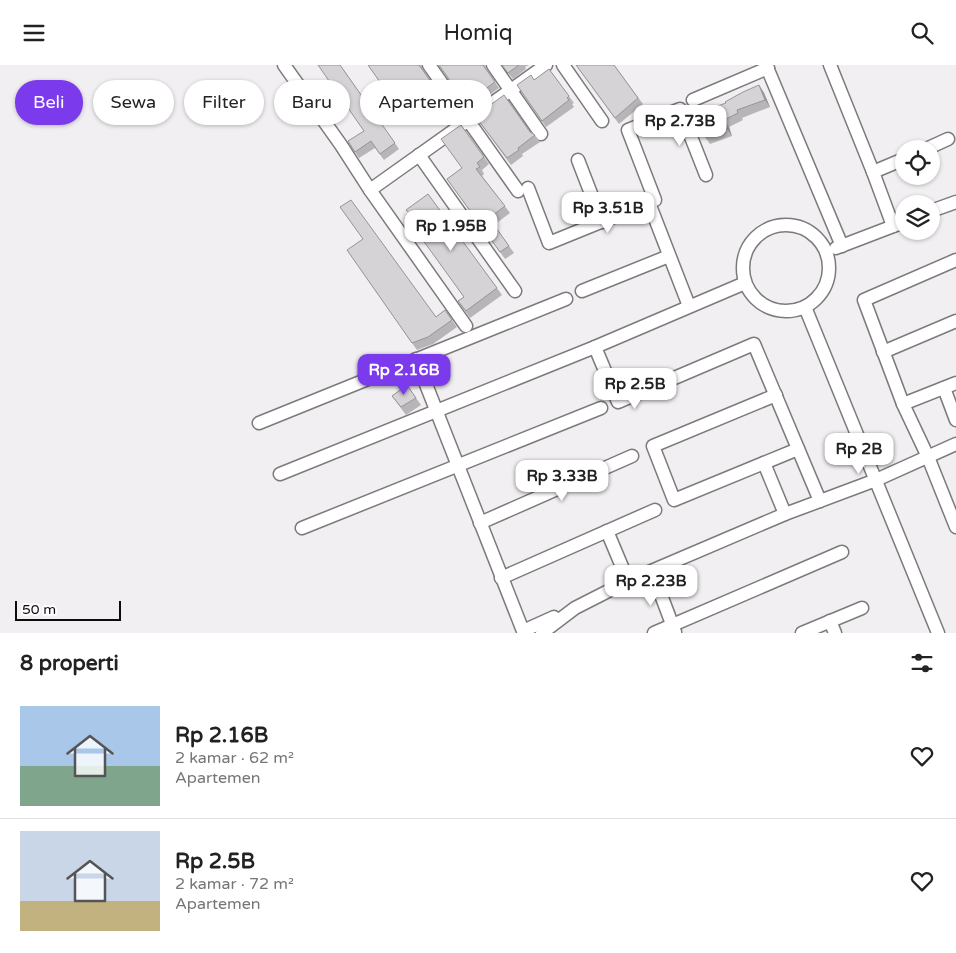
<!DOCTYPE html>
<html lang="id">
<head>
<meta charset="utf-8">
<style>
  :root { --surface:#fff; --page:#f6f6f6; --text:#222; --muted:#767676; --line:#e0e0e0; --accent:#7c3aed }
  body { margin:0; font-family:"Varela Round",sans-serif; background:var(--page); color:var(--text); height:100vh; display:flex; flex-direction:column; font-size:19px; white-space:nowrap }
  * { box-sizing:border-box; margin:0 }
  p { font-size:16px; color:var(--muted) }
  .icon { flex:none; width:28px; height:28px; fill:none; stroke:currentColor; stroke-width:2; stroke-linecap:round; stroke-linejoin:round }
  .map { position:relative; height:568px; overflow:hidden }
  .panel { display:flex; flex-direction:column; background:var(--surface); flex:1 }
  .panel>* { flex:none }
  .guide { position:absolute; left:15px; top:15px; width:500px; height:45px; display:flex; gap:10px }
  .fabs { position:absolute; left:895px; top:75px; display:grid; gap:10px }
  .fabs a { display:grid; place-items:center; width:45px; height:45px; border-radius:50%; background:var(--surface); box-shadow:0 1px 4px #0004; font-size:25px }
  .scale { position:absolute; left:15px; bottom:12px; width:106px; box-sizing:border-box; padding-left:5px; border:2px solid #0d0c0d; border-top:0; font-size:14px; line-height:18px; white-space:nowrap; color:#0d0c0d; -webkit-text-stroke:4px #fffcfe; paint-order:stroke }
  .price { position:absolute; translate:-50% -42px; padding:0 11px; border-radius:10px; background:#fff; color:#222; font-size:16px; line-height:32px; filter:drop-shadow(0 1px 2px #0008) }
  .price::after { content:''; position:absolute; left:50%; top:30px; width:15px; height:11px; margin-left:-8px; background:inherit; clip-path:polygon(0 0,100% 0,50% 100%) }
  .price.current { background:var(--accent); color:#fff }
  ul { padding:0; list-style:none }
  li { display:flex; align-items:center; gap:15px; height:125px; padding:0 20px }
  li+li { border-top:1px solid var(--line) }
  li span { display:grid; place-items:center; flex:none; width:140px; height:100px; border-radius:0px; color:#555 }
  li>.icon { margin-inline-start:auto }
  span .icon { width:60px; height:60px; fill:#fffc; stroke-width:1 }
  li b { font-size:21px }
  h2 { display:flex; justify-content:space-between; align-items:center; height:60px; padding:0 20px; font-size:21px }
  .pill { padding:0 18px; border-radius:22px; background:var(--surface); box-shadow:0 1px 4px #0004; font-size:18px; line-height:45px }
  .pill.current { background:var(--accent); color:#fff }
  header { display:flex; justify-content:space-between; align-items:center; height:65px; padding:0 20px; background:var(--surface); font-size:22px; font-weight:600 }
  .map>svg:first-child { display:block }
</style>
</head>
<body>
<header><svg class="icon" aria-label="menu" viewBox="0 0 24 24"><path d="M4 6h16M4 12h16M4 18h16"/></svg>Homiq<svg class="icon" aria-label="search" viewBox="0 0 24 24"><circle cx="10" cy="10" r="6"/><path d="M15 15l6 6"/></svg></header>
<div class="map">
<svg width="956" height="568" viewBox="0 0 956 568">
  <rect width="100%" height="100%" fill="#f2eff2"/>
  <g fill="none" stroke-linecap="round" stroke-linejoin="round">
    <defs>
      <g id="minor">
        <polyline points="284,0 341,80 370,125"/>
        <polyline points="429,0 518,126"/>
        <polyline points="493,0 541,69"/>
        <polyline points="563,0 602,56"/>
        <polyline points="766,0 842,181"/>
        <polyline points="830,0 873,107 893,161"/>
        <polyline points="693,35 768,3"/>
        <polyline points="926,84 948,74"/>
        <polyline points="419,90 515,226"/>
        <polyline points="578,95 602,157"/>
        <polyline points="873,107 904,94"/>
        <polyline points="528,123 549,178 655,135 628,65 680,44 706,110"/>
        <polyline points="649,138 689,241"/>
        <polyline points="931,146 956,137"/>
        <circle cx="786" cy="203" r="43"/>
        <polyline points="836,183 904,157"/>
        <polyline points="956,195 864,235 903,339 928,392 956,462"/>
        <polyline points="745,218 595,282 618,337 754,279 820,436"/>
        <polyline points="582,226 669,191"/>
        <polyline points="805,242 938,568"/>
        <polyline points="466,261 370,125 546,0"/>
        <polyline points="883,287 956,256"/>
        <polyline points="416,294 523,566 554,552"/>
        <polyline points="944,323 956,355"/>
        <polyline points="776,330 653,381 674,435 798,384"/>
        <polyline points="903,339 956,318"/>
        <polyline points="259,358 566,234"/>
        <polyline points="764,398 785,449"/>
        <polyline points="280,409 595,282"/>
        <polyline points="480,458 632,391"/>
        <polyline points="302,463 601,343"/>
        <polyline points="607,466 628,516"/>
        <polyline points="652,506 675,567"/>
        <polyline points="501,513 655,445"/>
        <polyline points="830,556 835,568"/>
        <polyline points="542,568 575,543 628,516 785,449 876,415 956,379"/>
        <polyline points="654,568 842,487"/>
        <polyline points="802,568 862,543"/>
      </g>
    </defs>
    <use href="#minor" stroke="#7d797c" stroke-width="15"/>
    <use href="#minor" stroke="#fff" stroke-width="12"/>
  </g>
  <g fill="#b8b5b8">
    <polygon points="340,0 399,84 384,95 375,83 359,93 348,76 364,66"/>
    <polygon points="368,0 422,0 422,4 453,48 439,58 436,55 434,57 432,54 428,56 424,50 410,60"/>
    <polygon points="439,0 485,0 486,4 499,23 470,44"/>
    <polygon points="502,0 529,0 525,2 526,4 513,14"/>
    <polygon points="576,0 614,0 643,39 619,59"/>
    <polygon points="549,4 574,38 572,39 574,42 546,62 517,20 534,15"/>
    <polygon points="759,20 764,28 770,42 742,53 743,55 729,62 732,71 710,79 705,72 708,59"/>
    <polygon points="475,51 530,67 535,70 540,77 522,89 523,91 511,100"/>
    <polygon points="461,60 489,99 482,105 484,109 482,111 510,148 494,160 514,188 505,194 447,114 462,103"/>
    <polygon points="428,129 502,230 470,253 458,236 464,232 413,159"/>
    <polygon points="347,185 436,252 445,245 457,262 433,279 417,285"/>
    <polygon points="407,320 421,340 406,350 392,331"/>
  </g>
  <g fill="#969496">
    <polygon points="759,20 764,28 770,42 765,35"/>
    <polygon points="724,55 729,62 732,71 727,64"/>
  </g>
  <g fill="#d6d3d6" stroke="#969496">
    <polygon points="318,0 340,0 395,78 380,89 371,76 355,87 348,76 364,66"/>
    <polygon points="368,0 419,0 449,42 434,52 432,49 430,51 427,48 424,50 420,44 406,54"/>
    <polygon points="439,0 483,0 495,17 466,38"/>
    <polygon points="502,0 519,0 508,8"/>
    <polygon points="576,0 614,0 638,33 615,53"/>
    <polygon points="549,4 569,31 567,33 569,35 542,56 517,20 531,10 534,15"/>
    <polygon points="759,20 765,35 737,45 738,48 724,55 727,64 705,72 701,61 708,59 704,46 726,38 725,37 743,27"/>
    <polygon points="504,30 530,67 535,70 518,83 519,85 507,93 475,51"/>
    <polygon points="461,60 484,92 477,98 480,102 476,104 505,141 489,153 509,181 500,187 447,114 462,103 441,74"/>
    <polygon points="428,129 497,223 466,246 458,236 464,232 412,160 413,159 406,150 409,148 406,145"/>
    <polygon points="351,135 436,252 445,245 452,255 428,272 412,278 347,185 363,174 340,142"/>
    <polygon points="407,320 416,333 401,342 392,331"/>
  </g>
</svg>
<div class="fabs">
<a><svg class="icon" aria-label="locate" viewBox="0 0 24 24"><circle cx="12" cy="12" r="6"/><path d="M12 2v4M12 18v4M2 12h4M18 12h4"/></svg></a>
<a><svg class="icon" aria-label="layers" viewBox="0 0 24 24"><path d="M12 4l9 5-9 5-9-5zM3 14l9 5 9-5"/></svg></a>
</div>
<div class="scale">50 m</div>
<b class="price" style="left:680px;top:82px">Rp 2.73B</b>
<b class="price" style="left:608px;top:169px">Rp 3.51B</b>
<b class="price" style="left:451px;top:187px">Rp 1.95B</b>
<b class="price current" style="left:404px;top:331px">Rp 2.16B</b>
<b class="price" style="left:635px;top:345px">Rp 2.5B</b>
<b class="price" style="left:859px;top:410px">Rp 2B</b>
<b class="price" style="left:562px;top:437px">Rp 3.33B</b>
<b class="price" style="left:651px;top:542px">Rp 2.23B</b>
<div class="guide">
<a class="pill current">Beli</a>
<a class="pill">Sewa</a>
<a class="pill">Filter</a>
<a class="pill">Baru</a>
<a class="pill">Apartemen</a>
</div>
</div>
<section class="panel">
<h2>8 properti<svg class="icon" aria-label="filters" viewBox="0 0 24 24"><path d="M4 7h16M4 17h16"/><circle cx="9" cy="7" r="2"/><circle cx="15" cy="17" r="2"/></svg></h2>
<ul>
<li><span style="background:linear-gradient(#a9c7e8 60%,#7fa58c 0)"><svg class="icon" aria-label="home" viewBox="0 0 24 24"><path d="M3 11l9-7 9 7M6 9v11h12V9"/></svg></span><div><b>Rp 2.16B</b><p>2 kamar · 62 m²</p><p>Apartemen</p></div><svg class="icon" aria-label="heart" viewBox="0 0 24 24"><path d="M12 20l-8-8c-3-5 5-10 8-4 3-6 11-1 8 4z"/></svg></li>
<li><span style="background:linear-gradient(#c9d6e8 70%,#c2b280 0)"><svg class="icon" aria-label="home" viewBox="0 0 24 24"><path d="M3 11l9-7 9 7M6 9v11h12V9"/></svg></span><div><b>Rp 2.5B</b><p>2 kamar · 72 m²</p><p>Apartemen</p></div><svg class="icon" aria-label="heart" viewBox="0 0 24 24"><path d="M12 20l-8-8c-3-5 5-10 8-4 3-6 11-1 8 4z"/></svg></li>
</ul>
</section>
</body>
</html>
